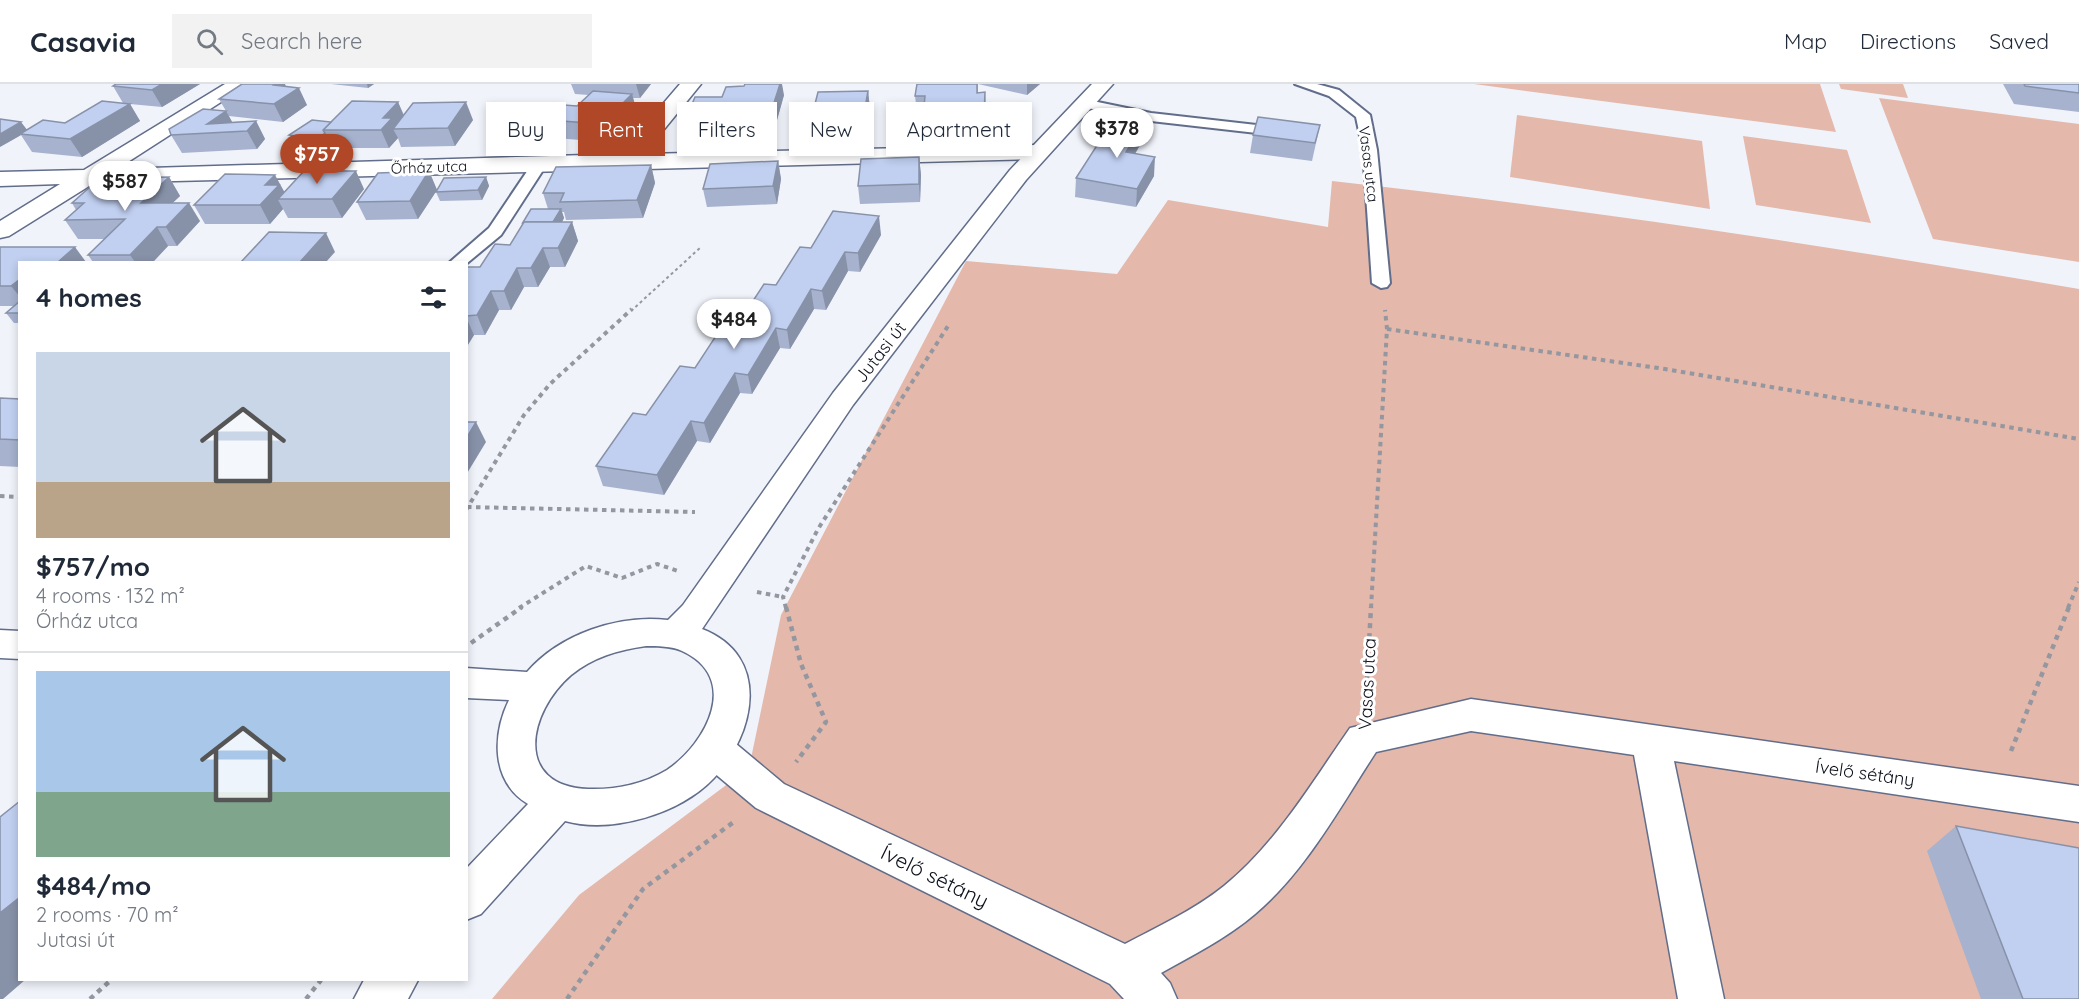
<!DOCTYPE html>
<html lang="en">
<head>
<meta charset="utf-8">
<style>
  :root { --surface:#fff; --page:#f2f2f3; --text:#1f2937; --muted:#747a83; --line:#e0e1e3; --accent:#b04827 }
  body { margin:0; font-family:Quicksand,sans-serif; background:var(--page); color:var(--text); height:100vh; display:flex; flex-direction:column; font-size:22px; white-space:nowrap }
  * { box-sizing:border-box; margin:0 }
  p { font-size:20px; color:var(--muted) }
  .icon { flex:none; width:33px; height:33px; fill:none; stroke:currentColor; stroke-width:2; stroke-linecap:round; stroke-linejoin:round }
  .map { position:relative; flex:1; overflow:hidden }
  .drawer { position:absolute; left:18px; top:177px; width:450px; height:720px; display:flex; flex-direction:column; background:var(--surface); border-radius:0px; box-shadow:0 3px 9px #0003 }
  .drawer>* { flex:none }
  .banner { position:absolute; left:486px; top:18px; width:570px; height:54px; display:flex; gap:12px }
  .price { position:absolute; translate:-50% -51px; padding:0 14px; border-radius:21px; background:#fff; color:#222; font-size:20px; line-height:39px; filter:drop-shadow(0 2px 3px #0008) }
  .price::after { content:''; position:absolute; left:50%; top:36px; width:18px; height:14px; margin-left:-9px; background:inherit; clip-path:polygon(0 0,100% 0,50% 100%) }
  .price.current { background:var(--accent); color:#fff }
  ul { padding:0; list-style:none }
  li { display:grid; align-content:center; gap:12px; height:318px; padding:0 18px }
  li+li { border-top:2px solid var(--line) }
  li span { display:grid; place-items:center; height:186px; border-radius:0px; color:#555 }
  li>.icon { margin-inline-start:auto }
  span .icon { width:108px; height:108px; fill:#fffc; stroke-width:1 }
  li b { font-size:26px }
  h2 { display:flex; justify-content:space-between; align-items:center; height:72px; padding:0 18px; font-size:26px }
  .chip { padding:0 21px; border-radius:0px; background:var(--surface); box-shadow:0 3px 9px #0003; font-size:21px; line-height:54px }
  .chip.current { background:var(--accent); color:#fff }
  header { display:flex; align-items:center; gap:36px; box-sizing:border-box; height:84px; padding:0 30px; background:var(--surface); border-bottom:2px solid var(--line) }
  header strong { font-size:28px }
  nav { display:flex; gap:33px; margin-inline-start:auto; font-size:21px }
  .search { width:420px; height:54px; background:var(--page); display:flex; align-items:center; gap:15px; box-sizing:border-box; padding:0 21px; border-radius:0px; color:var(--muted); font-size:22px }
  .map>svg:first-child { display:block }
</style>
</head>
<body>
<header>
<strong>Casavia</strong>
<div class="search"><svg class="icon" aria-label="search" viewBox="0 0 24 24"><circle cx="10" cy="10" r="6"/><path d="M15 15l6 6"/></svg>Search here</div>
<nav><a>Map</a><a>Directions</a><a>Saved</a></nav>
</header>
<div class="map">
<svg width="2079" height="915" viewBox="0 0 2079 915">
  <rect width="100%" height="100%" fill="#f0f3fa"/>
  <g fill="#e4b8aa">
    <polygon points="1474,0 1820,0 1836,48"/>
    <polygon points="1839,0 1903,0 1908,14 1841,5"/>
    <polygon points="1879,14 2079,40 2079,178 1933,155"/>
    <polygon points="1517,31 1702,57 1710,125 1510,93"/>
    <polygon points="1743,52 1847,66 1871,139 1756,121"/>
    <path d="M1332,97C1582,125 1831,162 2079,205V915H492L579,811L749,684L781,531L966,177L1117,190L1168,116L1328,143Z"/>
  </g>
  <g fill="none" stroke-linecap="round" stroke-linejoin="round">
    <defs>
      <g id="lane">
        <polygon points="1295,0 1317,0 1339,6 1370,31 1377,66 1390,199 1387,203 1381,204 1372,199 1363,66 1356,33 1329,12"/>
        <polygon points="1083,15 1151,29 1284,44 1291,48 1284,52 1151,37 1078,22 1078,16"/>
        <polygon points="539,75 547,80 501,151 466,180 450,178 489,144 534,77"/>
      </g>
      <g id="street">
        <polygon points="225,0 249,0 117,85 620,70 680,0 701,0 644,70 1038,61 1046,63 1049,68 1046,73 1038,75 94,99 9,152 0,154 0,137 60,100 0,102 0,88 84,86"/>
        <path d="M1471,615L2079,702V738L1674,677L1724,915H1678L1634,671L1471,647L1376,668C1340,723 1306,787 1255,830C1227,854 1193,871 1161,889L1170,899L1177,915H1124L1110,900L756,724L701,678L696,666L701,654L715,650L729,654L784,700L1125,860C1159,842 1194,826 1224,802C1276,760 1313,697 1350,644Z"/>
      </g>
      <g id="secondary">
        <path d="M1092,0H1113L1026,96L853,321L702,545C772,572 755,650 714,694C680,730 612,750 565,737L481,830L466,836V785L528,720C491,698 492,651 509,616L466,614V584L527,588C560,550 619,530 668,536L683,521L833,309L1010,86ZM646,562C657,562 672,562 682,567C741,594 707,659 667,686C644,700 615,706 588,705C513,702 528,628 571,591C593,573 618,566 646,562Z"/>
        <polygon points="0,546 20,547 20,575 0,574"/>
        <polygon points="364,896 418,896 408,915 354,915"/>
      </g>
    </defs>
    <use href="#lane" stroke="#616d8a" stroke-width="4"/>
    <use href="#street" stroke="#616d8a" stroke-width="3"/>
    <use href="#secondary" stroke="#616d8a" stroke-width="3"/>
    <polyline stroke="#9497a0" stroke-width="2" stroke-dasharray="3 3" stroke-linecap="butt" points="631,227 701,163"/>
    <g stroke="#9497a0" stroke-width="4" stroke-dasharray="4.5 4.5" stroke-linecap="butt">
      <polyline points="1387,245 1665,285 2079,355"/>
      <polyline points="0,412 20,413"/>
      <polyline points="467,423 695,428"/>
      <polyline points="466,426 524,331 550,300 632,225"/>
      <polyline points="757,508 783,513"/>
      <polyline points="519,524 586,482 622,494 657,480 678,487"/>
      <polyline points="786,524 783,513 818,445 948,242"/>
      <polyline points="1371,524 1387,245 1385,226"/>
      <polyline points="2068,524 2079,498"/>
    </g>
    <g stroke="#9497a0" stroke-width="4.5" stroke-dasharray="5 5" stroke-linecap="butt">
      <polyline points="786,523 801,580 826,638 796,678"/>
      <polyline points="471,559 522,523"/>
      <polyline points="1366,614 1371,523"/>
      <polyline points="2011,667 2069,523"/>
      <polyline points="90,915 111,896"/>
      <polyline points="306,915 321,896"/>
      <polyline points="567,915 643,805 735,737"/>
    </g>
    <use href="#lane" fill="#fff" fill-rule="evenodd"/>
    <use href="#street" fill="#fff" fill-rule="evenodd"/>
    <use href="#secondary" fill="#fff" fill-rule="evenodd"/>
  </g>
  <g fill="#a6b2ce">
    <polygon points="116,0 200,0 162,23 130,20 140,37 82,73 32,68 21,51 0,63 27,46 65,39 123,19 113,2"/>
    <polygon points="331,0 374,0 368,4"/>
    <polygon points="571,0 651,0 640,14 633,14 637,28 607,58 528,52 522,34 577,22 589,11 575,10"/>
    <polygon points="917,0 1040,0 1027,11 978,0 978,9 986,26 985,50 924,50 923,29 917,29 915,12"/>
    <polygon points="2003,0 2079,0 2079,28 2014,20"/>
    <polygon points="286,3 307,21 283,38 229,32 232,38 256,37 265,55 257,65 182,69 171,51 226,27 219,15"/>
    <polygon points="868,7 870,25 865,53 814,53 811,36"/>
    <polygon points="784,11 775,43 766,43 762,54 689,55 685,37"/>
    <polygon points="398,18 404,31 473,36 455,62 401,63 398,54 389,64 332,64 329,58 321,64 294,61 289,51"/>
    <polygon points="1320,41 1312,77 1250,69 1253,51"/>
    <polygon points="1140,61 1135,70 1154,92 1136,123 1075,113 1076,94"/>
    <polygon points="919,73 921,91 920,118 860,120 858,102"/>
    <polygon points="778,77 781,95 777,120 707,123 703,105"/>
    <polygon points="651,81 655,99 643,134 566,136 564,128 562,128 564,134 562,138 572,138 578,157 565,183 550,183 538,203 524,203 511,226 499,226 485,251 474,251 466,264 466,183 480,183 510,161 548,125 543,109"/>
    <polygon points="429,87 437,106 418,135 366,136 357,118"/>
    <polygon points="169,93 180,112 172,119 200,137 177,162 168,162 153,178 93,178 88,171 105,155 78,155 65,136 76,126 72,119"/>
    <polygon points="486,93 489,102 482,116 440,117 436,108"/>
    <polygon points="364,105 342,134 288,134 283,125 270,140 205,140 194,121 284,109"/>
    <polygon points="881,151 860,188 848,187 826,226 814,225 790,265 780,264 752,310 740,309 710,359 697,357 664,411 603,402 596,382 646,331 695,284 776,201 811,164"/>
    <polygon points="0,163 20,178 20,239 14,239 6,229 15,222 0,222"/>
    <polygon points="0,314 20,315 20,383 0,382"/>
    <polygon points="1956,742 2079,915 1981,915 1927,767"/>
  </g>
  <g fill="#8791a8">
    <polygon points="162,0 200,0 162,23 152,6"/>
    <polygon points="276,0 285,0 289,10 299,4 307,21 283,38 274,20 274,1"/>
    <polygon points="367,0 374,0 368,4"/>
    <polygon points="636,0 651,0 640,14"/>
    <polygon points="780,0 782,0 784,11 775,43 772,25"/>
    <polygon points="1027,0 1040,0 1027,11"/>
    <polygon points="868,7 870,25 865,53 863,35"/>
    <polygon points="985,8 986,26 985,50 984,32"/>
    <polygon points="632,10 637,28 607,58 602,40"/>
    <polygon points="398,18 405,35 393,45 398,54 389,64 381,46 383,34"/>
    <polygon points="466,18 473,36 455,62 448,44"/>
    <polygon points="130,20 140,37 82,73 70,55"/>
    <polygon points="763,25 766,43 762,54 759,36"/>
    <polygon points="226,27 236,45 207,40"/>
    <polygon points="256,37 265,55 257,65 247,47"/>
    <polygon points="21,38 28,47 20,50 21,51 0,63 0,50"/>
    <polygon points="1142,43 1140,61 1125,87 1126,68"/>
    <polygon points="325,49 329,58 321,64 317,55"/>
    <polygon points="919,73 921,91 920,118 919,100"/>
    <polygon points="1155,73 1154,92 1136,123 1137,105"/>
    <polygon points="778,77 781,95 777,120 773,102"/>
    <polygon points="651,81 655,99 643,134 637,116"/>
    <polygon points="356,87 364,105 342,134 332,115"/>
    <polygon points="429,87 437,106 418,135 410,117"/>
    <polygon points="275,91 285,109 278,116 283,125 270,140 260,121 265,101"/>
    <polygon points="169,93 180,112 153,138 141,119"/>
    <polygon points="486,93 489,102 482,116 478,106"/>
    <polygon points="189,119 200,137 177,162 166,143"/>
    <polygon points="561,125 564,134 556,150 552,140"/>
    <polygon points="879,132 881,151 860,188 858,169"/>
    <polygon points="572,138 578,157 565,183 558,164"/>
    <polygon points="157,143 168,162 153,178 135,178 130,171"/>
    <polygon points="326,149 335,168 326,178 300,178"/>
    <polygon points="75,163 86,178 58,178"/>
    <polygon points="543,164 550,183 538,203 531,184"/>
    <polygon points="845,168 848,187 826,226 822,207"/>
    <polygon points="517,184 524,203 511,226 504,207"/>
    <polygon points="20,195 20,213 11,202"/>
    <polygon points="811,205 814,225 790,265 787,246"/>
    <polygon points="491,207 499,226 485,251 477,231"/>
    <polygon points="466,233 474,251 466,264"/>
    <polygon points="776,244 780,264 752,310 748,291"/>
    <polygon points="735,289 740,309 710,359 704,339"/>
    <polygon points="691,337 697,357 664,411 657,391"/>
    <polygon points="476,338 486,358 466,391 466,355"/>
    <polygon points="20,813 20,896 25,896 3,915 0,915 0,829"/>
  </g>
  <g fill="#c1cff0" stroke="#8791a8" stroke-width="1.5">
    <polygon points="116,0 162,0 152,6 113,2"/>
    <polygon points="242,0 276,0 274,1 299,4 274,20 219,15"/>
    <polygon points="745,0 780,0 772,25 763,25 759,36 685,37 695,13 722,13 726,3 744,2"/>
    <polygon points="917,0 977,0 977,9 985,8 984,32 923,32 925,12 915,12"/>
    <polygon points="2024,0 2079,0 2079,9 2025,2"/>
    <polygon points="593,7 632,10 602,40 522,34 537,19 577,22"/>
    <polygon points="868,7 863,35 811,36 818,8"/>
    <polygon points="102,17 130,20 70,55 20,50 43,36 65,39"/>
    <polygon points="352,17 398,18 383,34 392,34 381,46 323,46"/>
    <polygon points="466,18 448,44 393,45 413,19"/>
    <polygon points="203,25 226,27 207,40 256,37 247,47 171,51 169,45"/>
    <polygon points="1258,33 1320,41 1315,59 1253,51"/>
    <polygon points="0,35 21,38 0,50"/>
    <polygon points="312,36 331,38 323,46 325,49 317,55 289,51"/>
    <polygon points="1112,38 1142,43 1126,68 1155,73 1137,105 1076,94"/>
    <polygon points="919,73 919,100 858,102 861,75"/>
    <polygon points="778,77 773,102 703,105 710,80"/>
    <polygon points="651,81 637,116 560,118 564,109 543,109 556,83"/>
    <polygon points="304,87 356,87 332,115 278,115"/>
    <polygon points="429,87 410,117 357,118 378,89"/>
    <polygon points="225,90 275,91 265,101 279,101 260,121 194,121"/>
    <polygon points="169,93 141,119 189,119 166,143 157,143 130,171 88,171 125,135 65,136 84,119 72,119 100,94"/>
    <polygon points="486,93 478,106 436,108 444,94"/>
    <polygon points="531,125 561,125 553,138 524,138 522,140"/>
    <polygon points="833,127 879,132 858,169 845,168 822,207 811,205 787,246 776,244 748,291 735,289 704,339 691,337 657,391 596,382 633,329 646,331 680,282 695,284 725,238 738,240 764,200 776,201 800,163 811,164"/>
    <polygon points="524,138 572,138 558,164 543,164 531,184 517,184 504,207 491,207 477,231 466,232 466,183 480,183 495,160 510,161"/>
    <polygon points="269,148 326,149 300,178 241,178"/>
    <polygon points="0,163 75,163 58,178 20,178 20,195 11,202 0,202"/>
    <polygon points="20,217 20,229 6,229"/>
    <polygon points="0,314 20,315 20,356 0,355"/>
    <polygon points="466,338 476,338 466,355"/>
    <polygon points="20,717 20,813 0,829 0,733"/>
    <polygon points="1956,742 2079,764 2079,915 2023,915"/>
  </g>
  <g text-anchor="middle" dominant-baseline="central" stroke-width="6" stroke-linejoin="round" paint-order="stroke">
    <g font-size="15" fill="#0c101b" stroke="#fff">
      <text transform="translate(1369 80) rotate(83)">Vasas utca</text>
      <text transform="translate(429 83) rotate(-2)">Őrház utca</text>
    </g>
    <g font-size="18" fill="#0c101b" stroke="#fff">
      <text transform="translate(880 268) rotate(-52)">Jutasi út</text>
      <text transform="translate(1367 600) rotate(-87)">Vasas utca</text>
      <text transform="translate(1865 689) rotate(8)">Ívelő sétány</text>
    </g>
    <g font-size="21" fill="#0c101b" stroke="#fff">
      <text transform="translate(935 792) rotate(26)">Ívelő sétány</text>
    </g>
  </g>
</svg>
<b class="price" style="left:1117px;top:75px">$378</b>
<b class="price current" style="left:317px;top:101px">$757</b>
<b class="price" style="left:125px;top:128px">$587</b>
<b class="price" style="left:734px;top:266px">$484</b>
<div class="banner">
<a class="chip">Buy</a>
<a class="chip current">Rent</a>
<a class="chip">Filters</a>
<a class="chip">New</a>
<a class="chip">Apartment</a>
</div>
<section class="drawer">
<h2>4 homes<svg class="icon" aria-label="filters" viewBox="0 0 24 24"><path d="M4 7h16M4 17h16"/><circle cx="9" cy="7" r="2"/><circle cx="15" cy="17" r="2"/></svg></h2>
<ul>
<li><span style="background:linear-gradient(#c9d6e8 70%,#b9a48a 0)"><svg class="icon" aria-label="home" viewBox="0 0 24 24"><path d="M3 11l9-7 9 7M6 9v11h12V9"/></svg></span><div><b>$757/mo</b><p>4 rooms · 132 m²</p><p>Őrház utca</p></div></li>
<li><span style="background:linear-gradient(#a9c7e8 65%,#7fa58c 0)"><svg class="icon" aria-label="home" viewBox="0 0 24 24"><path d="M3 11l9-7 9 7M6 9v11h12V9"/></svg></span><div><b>$484/mo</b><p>2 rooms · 70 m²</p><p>Jutasi út</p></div></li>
</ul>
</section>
</div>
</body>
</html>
